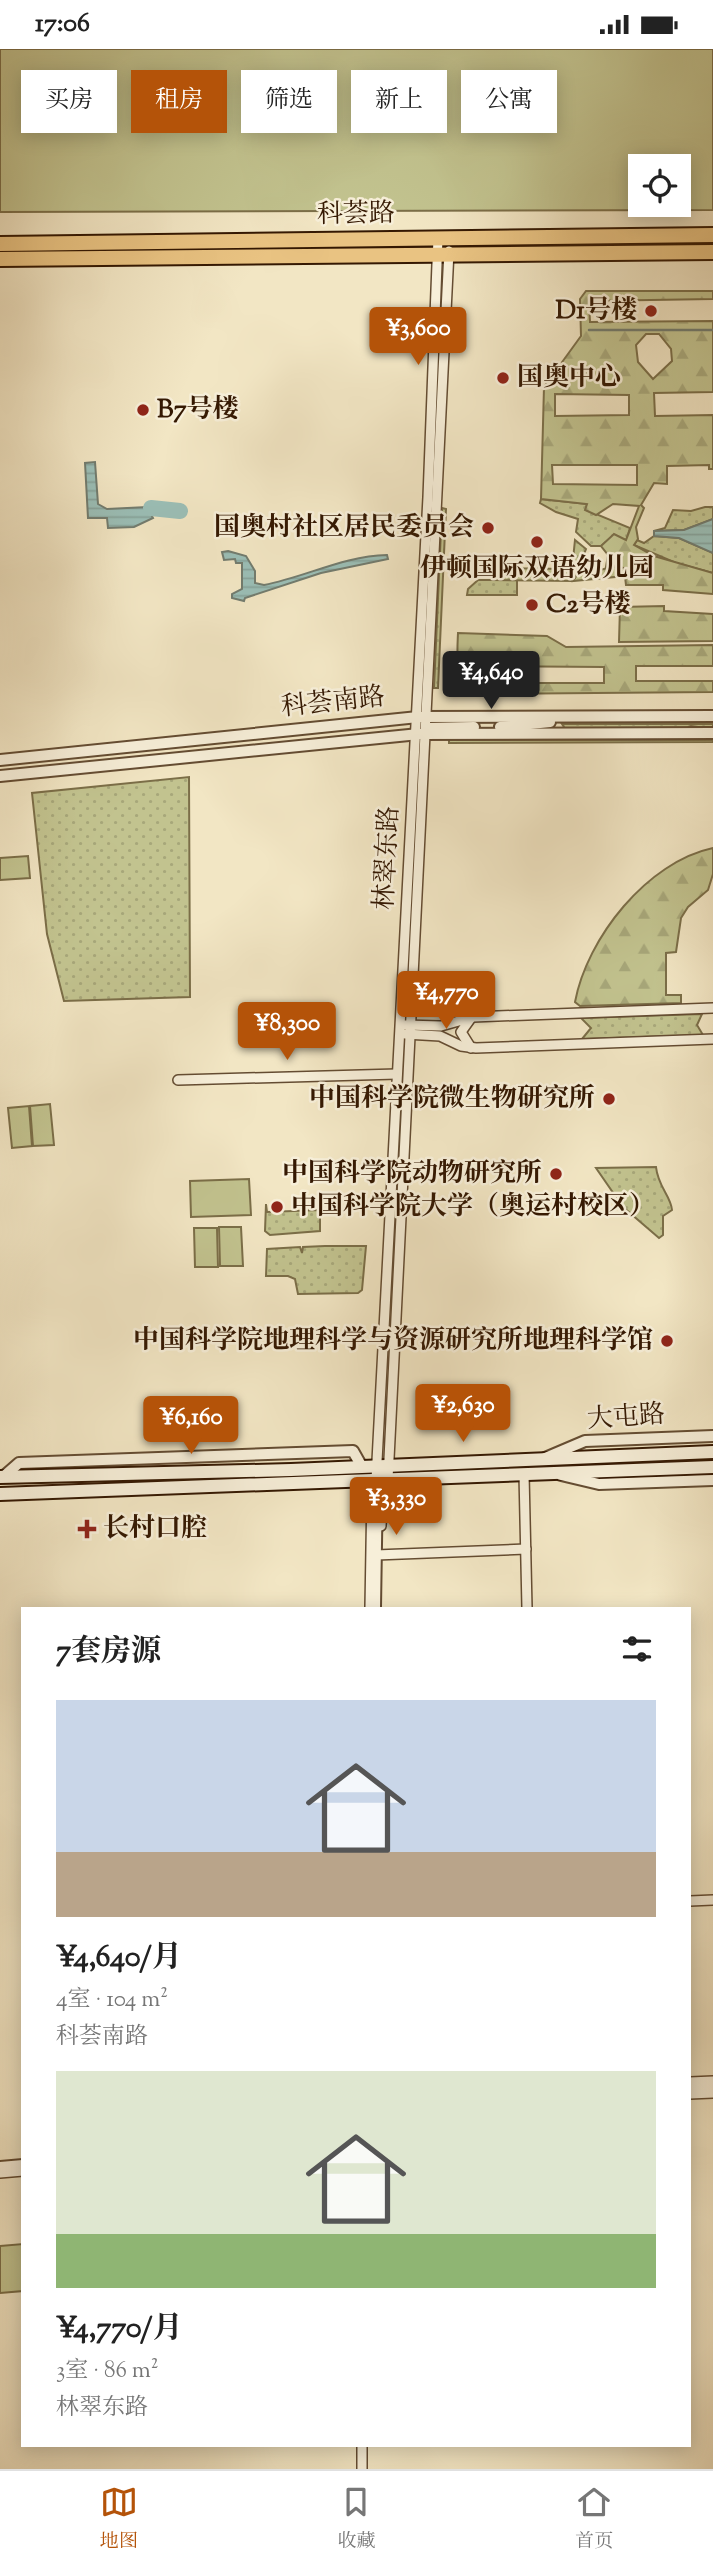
<!DOCTYPE html>
<html lang="zh">
<head>
<meta charset="utf-8">
<style>
  :root { --surface:#fff; --page:#f2f2f2; --text:#222; --muted:#767676; --line:#e0e0e0; --accent:#b45309 }
  body { margin:0; font-family:"Sorts Mill Goudy","Noto Serif SC",serif; background:var(--page); color:var(--text); height:100vh; display:flex; flex-direction:column; font-size:26px; white-space:nowrap }
  * { box-sizing:border-box; margin:0 }
  p { font-size:23px; color:var(--muted) }
  .icon { flex:none; width:38px; height:38px; fill:none; stroke:currentColor; stroke-width:2; stroke-linecap:round; stroke-linejoin:round }
  .map { position:relative; flex:1; overflow:hidden }
  .panel { position:absolute; left:21px; top:1558px; width:670px; height:840px; display:flex; flex-direction:column; background:var(--surface); border-radius:0px; box-shadow:0 4px 18px #0003 }
  .panel>* { flex:none }
  .top-card { position:absolute; left:21px; top:21px; width:672px; height:63px; display:flex; gap:14px }
  .controls { position:absolute; left:628px; top:105px; display:grid; gap:14px }
  .controls a { display:grid; place-items:center; width:63px; height:63px; border-radius:0px; background:var(--surface); box-shadow:0 4px 18px #0003; font-size:35px }
  .price { position:absolute; translate:-50% -60px; padding:0 16px; border-radius:7px; background:var(--accent); color:#fff; font-size:23px; line-height:46px; filter:drop-shadow(0 2px 4px #0008) }
  .price::after { content:''; position:absolute; left:50%; top:42px; width:21px; height:16px; margin-left:-10px; background:inherit; clip-path:polygon(0 0,100% 0,50% 100%) }
  .price.selected { background:#222; color:#fff }
  ul { padding:0; list-style:none }
  li { display:grid; align-content:center; gap:14px; height:371px; padding:0 35px }
  li span { display:grid; place-items:center; height:217px; border-radius:0px; color:#555 }
  li>.icon { margin-inline-start:auto }
  span .icon { width:126px; height:126px; fill:#fffc; stroke-width:1 }
  li b { font-size:30px }
  h2 { display:flex; justify-content:space-between; align-items:center; height:84px; padding:0 35px; font-size:30px }
  .chip { padding:0 24px; border-radius:0px; background:var(--surface); box-shadow:0 4px 18px #0003; font-size:24px; line-height:63px }
  .chip.selected { background:var(--accent); color:#fff }
  .status { display:flex; justify-content:space-between; align-items:center; height:49px; padding:0 35px; background:var(--surface); direction:ltr }
  .status svg { height:19px; fill:currentColor }
  .tab-bar { display:flex; justify-content:space-around; align-items:center; height:98px; border-top:2px solid var(--line); background:var(--surface); font-size:19px; color:var(--muted) }
  .tab-bar a { display:grid; justify-items:center; gap:4px }
  .tab-bar .selected { color:var(--accent) }
  .map>svg:first-child { display:block }
</style>
</head>
<body>
<div class="status"><b>17:06</b><svg viewBox="0 0 49 12"><path d="M0 12V9h3v3zM5 12V6h3v6zM10 12V3h3v9zM15 12V0h3v12zM26 1h20v11H26zM47 4h2v5h-2z"/></svg></div>
<div class="map">
<svg width="713" height="2420" viewBox="0 0 713 2420">
  <defs>
    <pattern id="grass-dots" width="8" height="8" patternUnits="userSpaceOnUse" patternTransform="scale(1.75)"><rect width="8" height="8" fill="#c2c38f"/><path d="M2 2h.1M6 6h.1" fill="none" stroke="#a7a77a" stroke-width="1.8" stroke-linecap="round"/></pattern>
    <pattern id="forest-firs" width="22" height="20" patternUnits="userSpaceOnUse" patternTransform="scale(1.75)"><rect width="22" height="20" fill="#c2c38f"/><path d="M5 1l3.5 6h-7zM16 11l3.5 6h-7z" fill="#a7a77a"/></pattern>
    <pattern id="water-rules" width="6" height="5" patternUnits="userSpaceOnUse" patternTransform="scale(1.75)"><rect width="6" height="5" fill="#9bbfb7"/><path d="M0 2.5h6" fill="none" stroke="#86a39c"/></pattern>
  </defs>
  <rect width="100%" height="100%" fill="#f2e6c4"/>
  <filter id="stains"><feTurbulence type="fractalNoise" baseFrequency=".00286" numOctaves="4"/><feColorMatrix values="0 0 0 0 .2 0 0 0 0 .09 0 0 0 0 .02 0 0 0 .5 -.17"/></filter>
  <radialGradient id="worn" r=".72"><stop offset=".6" stop-color="#630" stop-opacity="0"/><stop offset="1" stop-color="#630" stop-opacity=".3"/></radialGradient>
  <g fill="url(#grass-dots)" stroke="#7b6e48" stroke-width="2">
    <polygon points="541,450 587,455 586,461 630,479 626,492 614,486 601,497 591,497 576,483 578,470 556,463 540,454"/>
    <polygon points="705,458 713,458 713,470 684,481 654,482 665,479 673,461 691,462"/>
    <polygon points="442,459 446,460 438,639 434,639"/>
    <polygon points="654,487 679,489 713,504 713,524 676,514 634,496 637,491 644,494"/>
    <path d="M575,491L586,500L582,510L588,521C602,525 609,514 624,519L625,527L573,532L579,521L572,520Z"/>
    <polygon points="478,531 517,531 517,546 467,546 468,540"/>
    <polygon points="562,675 713,675 713,680 691,677 683,681 566,681"/>
    <polygon points="449,691 713,691 713,693 449,694"/>
    <polygon points="189,728 190,948 64,952 47,885 32,744"/>
    <polygon points="702,965 697,976 703,986 582,990 591,979 581,969"/>
    <path d="M656,1118C658,1138 671,1147 672,1161L663,1167V1186L659,1189L623,1158L596,1119Z"/>
    <polygon points="266,1155 267,1163 320,1161 320,1182 270,1186 265,1182"/>
    <polygon points="325,1197 366,1197 362,1241 358,1244 298,1245 295,1230 288,1227 266,1227 267,1200 300,1198 302,1204 303,1198"/>
  </g>
  <g fill="url(#forest-firs)" stroke="#7b6e48" stroke-width="2" fill-rule="evenodd">
    <path d="M586,242H713V250L589,252L590,273L713,272V343L654,344L655,367L713,366V420H709V416L667,417V435L654,434L641,456L644,459L636,478L638,490L634,496L654,507L713,524V545L663,541V536H626L624,519L612,516L606,518L608,506L601,497L614,485L626,491L639,457L613,455L596,466L585,461L587,455L541,450L544,338L581,287L580,250ZM646,285H659L671,300L672,312L653,330L638,313L636,296ZM555,345L629,346V366L555,367ZM552,416H637V436L553,435Z"/>
    <polygon points="492,519 572,520 580,521 573,532 492,531"/>
    <polygon points="664,557 664,562 713,565 713,592 619,593 620,558"/>
    <path d="M458,584L547,587L566,598L713,596V617H636V632H713V643L478,645C454,630 457,609 458,584ZM475,617L604,618V634H475Z"/>
    <path d="M713,799V825L708,841L688,858L681,869L676,903L666,904V946H681V954L580,957L575,953C587,889 647,813 713,799Z"/>
  </g>
  <g fill="#c2c38f" stroke="#7b6e48" stroke-width="2" fill-rule="evenodd">
    <path d="M0,0H713V161L0,163ZM640,117H679V156H640Z"/>
    <polygon points="28,807 30,829 0,831 0,809"/>
    <polygon points="50,1055 54,1096 33,1097 30,1057"/>
    <polygon points="29,1057 32,1097 12,1099 8,1059"/>
    <polygon points="249,1130 251,1166 191,1168 190,1132"/>
    <polygon points="219,1178 241,1178 243,1217 220,1217"/>
    <polygon points="194,1179 217,1179 218,1218 195,1218"/>
    <polygon points="23,2195 23,2242 0,2244 0,2197"/>
  </g>
  <g fill="url(#water-rules)" stroke="#727c6f" stroke-width="2">
    <polygon points="95,413 98,455 107,460 147,458 153,469 134,478 108,479 107,469 88,469 85,414"/>
    <polygon points="713,470 713,504 679,489 654,487 654,482 684,481"/>
    <path d="M228,502L246,507L255,522V534L264,536C306,528 343,507 387,506L388,510L321,524L245,549L244,552L232,549V545L242,540V514H236L235,510L224,511L222,503Z"/>
  </g>
  <g fill="none" stroke-linecap="round" stroke-linejoin="round">
    <polyline stroke="#727c6f" stroke-width="2.5" points="589,281 713,281"/>
    <polyline stroke="#9bbfb7" stroke-width="16" points="151,459 180,462"/>
    <defs>
      <g id="minor">
        <polyline points="471,969 461,983 471,999"/>
        <polyline points="405,976 441,977 473,968 713,959"/>
        <polyline points="405,985 440,987 461,997 476,999 713,990"/>
        <polyline points="178,1031 397,1025"/>
        <polyline points="524,1425 527,1559"/>
        <polyline points="388,1430 449,202"/>
        <polyline points="376,1431 428,448 438,189"/>
        <polyline points="381,1477 384,1425"/>
        <polyline points="376,1506 526,1500"/>
        <polyline points="370,1559 372,1440"/>
        <polyline points="690,1852 713,1851"/>
        <polyline points="690,2033 713,2032"/>
        <polyline points="690,2045 713,2044"/>
        <polyline points="0,2124 23,2122"/>
        <polyline points="362,2420 362,2396"/>
      </g>
      <g id="tertiary">
        <polyline points="500,678 550,673"/>
        <polyline points="430,679 474,678"/>
        <polyline points="0,711 418,668 713,667"/>
        <polyline points="0,727 419,685 713,684"/>
        <polyline points="545,1409 585,1392 713,1387"/>
        <polyline points="561,1426 599,1435 713,1431"/>
        <polyline points="3,1428 19,1414 353,1402 362,1418"/>
        <polyline points="375,1559 377,1431"/>
        <polyline points="690,2039 713,2039"/>
        <polyline points="0,2118 23,2116"/>
      </g>
      <g id="secondary">
        <polyline points="0,1428 291,1421 713,1403"/>
        <polyline points="0,1445 713,1418"/>
      </g>
      <g id="primary">
        <polyline points="0,195 713,186"/>
        <polyline points="0,210 713,203"/>
      </g>
    </defs>
    <use href="#minor" stroke="#644c32" stroke-width="12"/>
    <use href="#tertiary" stroke="#644c32" stroke-width="14"/>
    <use href="#secondary" stroke="#341802" stroke-width="16"/>
    <use href="#primary" stroke="#341802" stroke-width="18"/>
    <use href="#minor" stroke="#f7efd9" stroke-width="9"/>
    <use href="#tertiary" stroke="#f7efd9" stroke-width="10"/>
    <use href="#secondary" stroke="#f7efd9" stroke-width="12"/>
    <use href="#primary" stroke="#e9c382" stroke-width="14"/>
  </g>
  <g fill="#8f2418" stroke="#f7efd9" stroke-width="2.5">
    <circle cx="651" cy="262" r="7"/>
    <circle cx="503" cy="329" r="7"/>
    <circle cx="143" cy="361" r="7"/>
    <circle cx="488" cy="479" r="7"/>
    <circle cx="537" cy="493" r="7"/>
    <circle cx="532" cy="556" r="7"/>
    <circle cx="609" cy="1050" r="7"/>
    <circle cx="556" cy="1125" r="7"/>
    <circle cx="277" cy="1158" r="7"/>
    <circle cx="667" cy="1292" r="7"/>
    <path d="M83.5 1469.5h7v7h7v7h-7v7h-7v-7h-7v-7h7z"/>
  </g>
  <g text-anchor="middle" dominant-baseline="central" stroke-width="5" stroke-linejoin="round" paint-order="stroke">
    <g font-size="26" fill="#341802" stroke="#f7efd9">
      <text transform="translate(356 166) rotate(-1)">科荟路</text>
      <text transform="translate(333 654) rotate(-6)">科荟南路</text>
      <text transform="translate(388 809) rotate(-87)">林翠东路</text>
      <text transform="translate(626 1369) rotate(-4)">大屯路</text>
    </g>
    <g font-size="26" font-weight="bold" fill="#341802" stroke="#f7efd9" text-anchor="end">
      <text x="637" y="262">D1号楼</text>
      <text x="517" y="329" text-anchor="start">国奥中心</text>
      <text x="157" y="361" text-anchor="start">B7号楼</text>
      <text x="474" y="479">国奥村社区居民委员会</text>
      <text x="537" y="520" text-anchor="middle">伊顿国际双语幼儿园</text>
      <text x="546" y="556" text-anchor="start">C2号楼</text>
      <text x="595" y="1050">中国科学院微生物研究所</text>
      <text x="542" y="1125">中国科学院动物研究所</text>
      <text x="291" y="1158" text-anchor="start">中国科学院大学（奥运村校区）</text>
      <text x="653" y="1292">中国科学院地理科学与资源研究所地理科学馆</text>
      <text x="103" y="1480" text-anchor="start">长村口腔</text>
    </g>
  </g>
  <rect width="100%" height="100%" filter="url(#stains)"/>
  <rect width="100%" height="100%" fill="url(#worn)"/>
</svg>
<div class="controls">
<a><svg class="icon" aria-label="locate" viewBox="0 0 24 24"><circle cx="12" cy="12" r="6"/><path d="M12 2v4M12 18v4M2 12h4M18 12h4"/></svg></a>
</div>
<b class="price" style="left:418px;top:318px">¥3,600</b>
<b class="price selected" style="left:491px;top:662px">¥4,640</b>
<b class="price" style="left:446px;top:982px">¥4,770</b>
<b class="price" style="left:287px;top:1013px">¥8,300</b>
<b class="price" style="left:463px;top:1395px">¥2,630</b>
<b class="price" style="left:191px;top:1407px">¥6,160</b>
<b class="price" style="left:396px;top:1488px">¥3,330</b>
<div class="top-card">
<a class="chip">买房</a>
<a class="chip selected">租房</a>
<a class="chip">筛选</a>
<a class="chip">新上</a>
<a class="chip">公寓</a>
</div>
<section class="panel">
<h2>7套房源<svg class="icon" aria-label="filters" viewBox="0 0 24 24"><path d="M4 7h16M4 17h16"/><circle cx="9" cy="7" r="2"/><circle cx="15" cy="17" r="2"/></svg></h2>
<ul>
<li><span style="background:linear-gradient(#c9d6e8 70%,#b9a48a 0)"><svg class="icon" aria-label="home" viewBox="0 0 24 24"><path d="M3 11l9-7 9 7M6 9v11h12V9"/></svg></span><div><b>¥4,640/月</b><p>4室 · 104 m²</p><p>科荟南路</p></div></li>
<li><span style="background:linear-gradient(#dfe7d0 75%,#8fb573 0)"><svg class="icon" aria-label="home" viewBox="0 0 24 24"><path d="M3 11l9-7 9 7M6 9v11h12V9"/></svg></span><div><b>¥4,770/月</b><p>3室 · 86 m²</p><p>林翠东路</p></div></li>
</ul>
</section>
</div>
<nav class="tab-bar">
<a class="selected"><svg class="icon" aria-label="map" viewBox="0 0 24 24"><path d="M3 6l6-2 6 2 6-2v14l-6 2-6-2-6 2zM9 4v14M15 6v14"/></svg>地图</a>
<a><svg class="icon" aria-label="saved" viewBox="0 0 24 24"><path d="M7 4h10v16l-5-4-5 4z"/></svg>收藏</a>
<a><svg class="icon" aria-label="home" viewBox="0 0 24 24"><path d="M3 11l9-7 9 7M6 9v11h12V9"/></svg>首页</a>
</nav>
</body>
</html>
